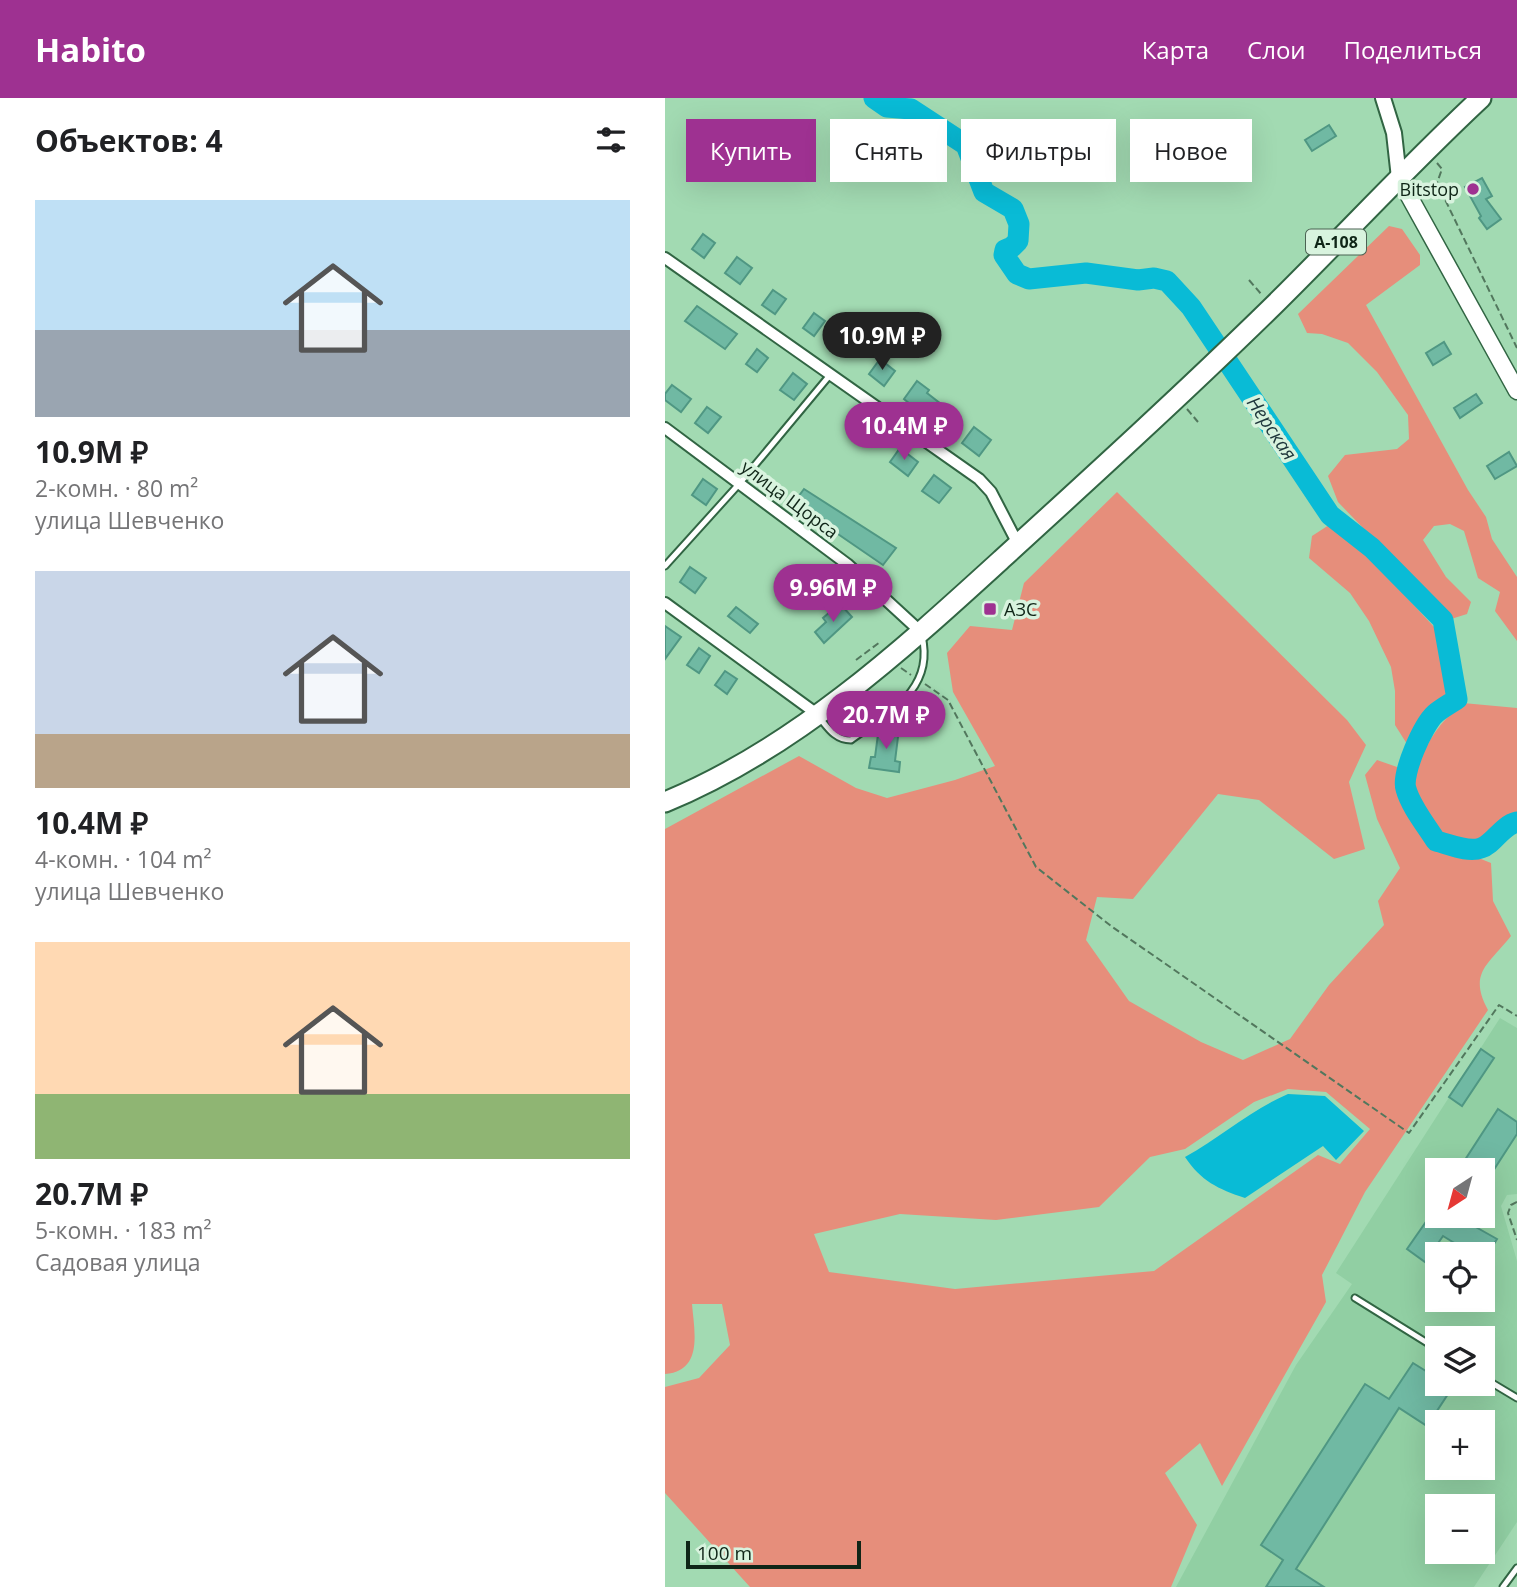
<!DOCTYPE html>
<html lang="ru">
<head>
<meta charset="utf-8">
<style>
  :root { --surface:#fff; --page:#f2f2f2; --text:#202124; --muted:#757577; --accent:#9e3191 }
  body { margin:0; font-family:"Open Sans",sans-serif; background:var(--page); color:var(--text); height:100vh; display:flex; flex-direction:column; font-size:26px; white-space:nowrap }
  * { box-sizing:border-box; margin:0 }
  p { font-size:23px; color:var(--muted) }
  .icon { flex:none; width:38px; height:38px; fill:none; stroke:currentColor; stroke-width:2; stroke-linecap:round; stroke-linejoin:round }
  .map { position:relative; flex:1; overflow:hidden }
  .details { display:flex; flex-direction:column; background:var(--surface); width:665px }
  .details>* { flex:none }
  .guide { position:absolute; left:21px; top:21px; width:665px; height:63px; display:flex; gap:14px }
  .needle { width:46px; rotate:216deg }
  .controls { position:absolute; left:760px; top:1060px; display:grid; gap:14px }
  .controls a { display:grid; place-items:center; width:70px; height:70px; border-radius:0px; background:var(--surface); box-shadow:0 7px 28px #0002; font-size:35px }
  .scale { position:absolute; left:21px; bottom:18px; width:175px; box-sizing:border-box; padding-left:7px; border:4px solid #0f2517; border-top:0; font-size:19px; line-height:24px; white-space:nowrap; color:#0f2517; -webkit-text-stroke:5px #d8f3de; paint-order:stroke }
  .price { position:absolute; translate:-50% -60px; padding:0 16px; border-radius:24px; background:var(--accent); color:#fff; font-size:23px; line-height:46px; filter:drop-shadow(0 2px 4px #0008) }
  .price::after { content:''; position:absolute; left:50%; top:42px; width:21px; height:16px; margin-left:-10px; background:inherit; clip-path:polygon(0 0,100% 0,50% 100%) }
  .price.on { background:#222; color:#fff }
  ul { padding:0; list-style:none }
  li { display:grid; align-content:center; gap:14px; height:371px; padding:0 35px }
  li span { display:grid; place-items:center; height:217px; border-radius:0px; color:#555 }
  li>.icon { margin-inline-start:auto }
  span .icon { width:126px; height:126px; fill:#fffc; stroke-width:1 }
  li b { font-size:30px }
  h2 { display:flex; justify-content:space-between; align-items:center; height:84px; padding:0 35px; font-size:30px }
  .pill { padding:0 24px; border-radius:0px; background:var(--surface); box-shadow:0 7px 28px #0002; font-size:24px; line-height:63px }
  .pill.on { background:var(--accent); color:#fff }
  header { display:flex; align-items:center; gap:42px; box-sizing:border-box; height:98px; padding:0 35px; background:var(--accent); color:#fff }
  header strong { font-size:33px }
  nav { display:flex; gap:38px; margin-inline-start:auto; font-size:24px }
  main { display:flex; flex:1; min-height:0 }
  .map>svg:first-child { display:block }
</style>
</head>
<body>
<header>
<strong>Habito</strong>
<nav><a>Карта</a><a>Слои</a><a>Поделиться</a></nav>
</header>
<main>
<section class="details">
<h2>Объектов: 4<svg class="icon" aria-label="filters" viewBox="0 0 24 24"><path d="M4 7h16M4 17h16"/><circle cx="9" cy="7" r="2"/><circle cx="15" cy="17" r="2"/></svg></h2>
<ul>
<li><span style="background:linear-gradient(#bfe0f5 60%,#9aa5b1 0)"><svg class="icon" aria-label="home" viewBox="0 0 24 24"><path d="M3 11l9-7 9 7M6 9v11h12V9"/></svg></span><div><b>10.9M ₽</b><p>2-комн. · 80 m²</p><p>улица Шевченко</p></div></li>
<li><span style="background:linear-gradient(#c9d6e8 75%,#b9a48a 0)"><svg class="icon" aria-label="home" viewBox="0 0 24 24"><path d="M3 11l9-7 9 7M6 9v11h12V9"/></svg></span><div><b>10.4M ₽</b><p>4-комн. · 104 m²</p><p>улица Шевченко</p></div></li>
<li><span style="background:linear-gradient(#ffd9b3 70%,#8fb573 0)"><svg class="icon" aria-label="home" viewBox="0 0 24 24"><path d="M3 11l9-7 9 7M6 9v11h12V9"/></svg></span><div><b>20.7M ₽</b><p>5-комн. · 183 m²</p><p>Садовая улица</p></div></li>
</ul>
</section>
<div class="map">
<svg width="852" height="1489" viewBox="0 0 852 1489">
  <rect width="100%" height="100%" fill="#a2dab2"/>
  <path fill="#91cfa3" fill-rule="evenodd" d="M835,920L852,930V1096L842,1097L836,1108L852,1163V1424L809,1489H511L631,1267L687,1186L671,1175ZM772,1073H817V1118H772ZM772,1157H817V1202H772ZM772,1241H817V1286H772ZM772,1325H817V1370H772ZM772,1409H817V1454H772Z"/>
  <g fill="#e68e7b" fill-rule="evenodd">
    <polygon points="724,128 737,131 755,157 755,167 701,207 803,392 821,419 827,441 852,479 852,543 830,513 835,494 813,480 799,433 785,426 769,428 758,442 781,479 806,504 802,516 786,521 673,404 663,378 680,357 732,351 744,341 743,317 712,274 683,245 657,236 642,235 633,216"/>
    <path d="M452,394L682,622L701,647L684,684L700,751L669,761L594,702L553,696L468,801L432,799L421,842L464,903L536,944L578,962L625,941L664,887L719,827L713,803L735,770L712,721L700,677L712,662L732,669L735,691L771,752L811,759L826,765L828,803L846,838C823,867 803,875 823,912L700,1094L657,1177L661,1204L557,1388L535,1345L500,1375L532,1427L506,1489H85L0,1395V1289L34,1280L65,1247L57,1206H27C29,1232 39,1273 0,1276V731L134,658L191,690L222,700L290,682L330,668L288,594L282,555L305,528L347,532L359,485ZM623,991L661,994L705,1031L675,1066L653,1057L489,1173L290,1191L164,1174L149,1136L235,1116L331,1122L434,1109L485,1059L520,1051L589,1004Z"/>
    <polygon points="664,427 697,451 770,530 785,587 784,600 766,609 742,646 730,627 730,593 726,569 704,523 685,495 644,460 647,438"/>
    <path d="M798,605L852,610V718L828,730L813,744L775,736L746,688C759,650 767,631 798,605Z"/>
  </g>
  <path fill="#09bbd6" d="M623,996L660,998L699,1033L671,1062L658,1048L580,1100C553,1091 536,1083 520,1059C556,1039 586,1012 623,996Z"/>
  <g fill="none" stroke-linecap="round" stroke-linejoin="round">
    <path stroke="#09bbd6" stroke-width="21" d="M209,0L222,9L246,11L301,47L319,94L348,111L354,126L353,143L347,149L340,152L339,157L352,176L364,181L421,175L473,182L489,180L502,183L526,209L665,417L707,450L778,522L792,601C785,606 777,610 770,616C758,627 736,676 741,691C746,709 761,727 771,743C784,746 803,755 816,750C829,746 836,728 852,724"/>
  </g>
  <g fill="#70b9a3" stroke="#4f9783" stroke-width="2">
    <polygon points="664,27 671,38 647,53 640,42"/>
    <polygon points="817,80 827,98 821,101 836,121 822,131 814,120 816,118 800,89"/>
    <polygon points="38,136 50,145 39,160 27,151"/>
    <polygon points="72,159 87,170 75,186 60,175"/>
    <polygon points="108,192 121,201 110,216 97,207"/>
    <polygon points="32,208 72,236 60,251 20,223"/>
    <polygon points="149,215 160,223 149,238 138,230"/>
    <polygon points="779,244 786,256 768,267 761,255"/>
    <polygon points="92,251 103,260 92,274 81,266"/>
    <polygon points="215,261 230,273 219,288 204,276"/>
    <polygon points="128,275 142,286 129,302 115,292"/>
    <polygon points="252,283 264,292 262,295 285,313 273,329 239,301"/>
    <polygon points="7,287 26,301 16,314 0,302 0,296"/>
    <polygon points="811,296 817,305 795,320 789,310"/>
    <polygon points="42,309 56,319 43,335 30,325"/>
    <polygon points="309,329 326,342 314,358 297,345"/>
    <polygon points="235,350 253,364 243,378 225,364"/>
    <polygon points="844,354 852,368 830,381 822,368"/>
    <polygon points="269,377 286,390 274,405 257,393"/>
    <polygon points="38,381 52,391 41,407 27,397"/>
    <polygon points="139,391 231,450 218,467 170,434 172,431 142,409 137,415 127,407"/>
    <polygon points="25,469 41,480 30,495 15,484"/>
    <polygon points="177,508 187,519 159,545 150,534 161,524 158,520 166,513 169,516"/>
    <polygon points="71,509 93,526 85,535 63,518"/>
    <polygon points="0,528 16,539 0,561"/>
    <polygon points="34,550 45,558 34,575 22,567"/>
    <polygon points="60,573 72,581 62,596 50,587"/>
    <polygon points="214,629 234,631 230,663 235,664 234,674 204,670 206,659 210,659"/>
    <polygon points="816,951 829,960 797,1008 784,999"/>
    <polygon points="833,1011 852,1024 852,1036 817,1090 817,1073 803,1073 796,1068"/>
    <polygon points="772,1108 772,1118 791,1118 832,1141 822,1157 809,1157 778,1138 760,1164 742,1151"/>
    <polygon points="748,1265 772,1280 772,1286 781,1286 787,1290 762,1328 734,1310 631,1471 659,1489 601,1489 618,1462 596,1447 700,1286 724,1301"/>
  </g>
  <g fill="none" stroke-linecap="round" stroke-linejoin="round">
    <defs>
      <g id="service">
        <polyline points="0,468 75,385 165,277"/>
        <path d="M154,619C163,630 170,642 186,642C223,615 270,592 257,538"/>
        <polyline points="690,1200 772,1251"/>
        <polyline points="817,1279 852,1300"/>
        <polyline points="838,1489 852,1470"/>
      </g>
      <g id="minor">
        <polyline points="0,160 314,381 326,394 353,446"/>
        <polyline points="0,330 182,466 256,534"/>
        <polyline points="0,505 152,616"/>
      </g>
      <polyline id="tertiary" points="718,0 729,35 734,80"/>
      <polyline id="secondary" points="734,80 852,293"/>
      <path id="trunk" d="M0,704C129,651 236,553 338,460C429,377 520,294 608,208C678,139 744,67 816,0"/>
    </defs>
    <use href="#service" stroke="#316543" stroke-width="9"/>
    <use href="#minor" stroke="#316543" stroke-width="14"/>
    <use href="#tertiary" stroke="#316543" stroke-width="18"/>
    <use href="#secondary" stroke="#316543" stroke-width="19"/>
    <use href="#trunk" stroke="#316543" stroke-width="23"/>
    <g stroke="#52775d" stroke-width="2" stroke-dasharray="7 3.5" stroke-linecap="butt">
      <polyline points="772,65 777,71 772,85 852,250"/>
      <polyline points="584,182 597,197"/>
      <polyline points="522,311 533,324"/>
      <polyline points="191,562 215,544"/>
      <polyline points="236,570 246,577"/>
      <polyline points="260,586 283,602 371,769 446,828 744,1035 834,907 852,918"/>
      <polyline points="852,1104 846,1107 843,1115 852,1142"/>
    </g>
    <use href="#service" stroke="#fff" stroke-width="5"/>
    <use href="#minor" stroke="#fff" stroke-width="10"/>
    <use href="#tertiary" stroke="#fff" stroke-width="14"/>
    <use href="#secondary" stroke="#fff" stroke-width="16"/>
    <use href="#trunk" stroke="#fff" stroke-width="19"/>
  </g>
  <g fill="#9e3191" stroke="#d8f3de" stroke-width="2.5">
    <circle cx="808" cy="91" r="7"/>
    <rect x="318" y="504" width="14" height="14" rx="3.5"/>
  </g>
  <g text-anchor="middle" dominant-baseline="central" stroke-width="7" stroke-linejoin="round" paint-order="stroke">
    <rect fill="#d8f3de" stroke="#4b6353" stroke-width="2" x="641" y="131.5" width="60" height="25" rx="5"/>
    <g font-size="16" font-weight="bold" fill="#0f2517">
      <text x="671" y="144">А-108</text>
    </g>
    <g font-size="18" fill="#0f2517" stroke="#d8f3de" text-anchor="end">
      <text x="794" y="91">Bitstop</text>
      <text x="339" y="511" text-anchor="start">АЗС</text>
    </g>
    <g font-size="18" fill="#0f2517" stroke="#d8f3de">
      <text transform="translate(125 401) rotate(37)">улица Щорса</text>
    </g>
    <g font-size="19" font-style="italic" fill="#1e363b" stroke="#d8f3de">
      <text transform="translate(607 330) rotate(56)">Нерская</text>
    </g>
  </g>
</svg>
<div class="controls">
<a><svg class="needle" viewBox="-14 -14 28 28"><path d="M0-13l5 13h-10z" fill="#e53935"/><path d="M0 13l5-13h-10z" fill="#757577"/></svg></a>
<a><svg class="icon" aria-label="locate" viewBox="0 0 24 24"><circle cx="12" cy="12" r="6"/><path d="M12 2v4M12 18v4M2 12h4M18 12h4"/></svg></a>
<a><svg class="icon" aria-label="layers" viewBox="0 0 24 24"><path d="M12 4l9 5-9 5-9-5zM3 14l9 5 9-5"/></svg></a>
<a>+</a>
<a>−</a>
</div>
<div class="scale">100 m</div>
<b class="price on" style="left:217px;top:274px">10.9M ₽</b>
<b class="price" style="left:239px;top:364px">10.4M ₽</b>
<b class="price" style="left:168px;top:526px">9.96M ₽</b>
<b class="price" style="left:221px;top:653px">20.7M ₽</b>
<div class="guide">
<a class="pill on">Купить</a>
<a class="pill">Снять</a>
<a class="pill">Фильтры</a>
<a class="pill">Новое</a>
</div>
</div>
</main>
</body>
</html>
